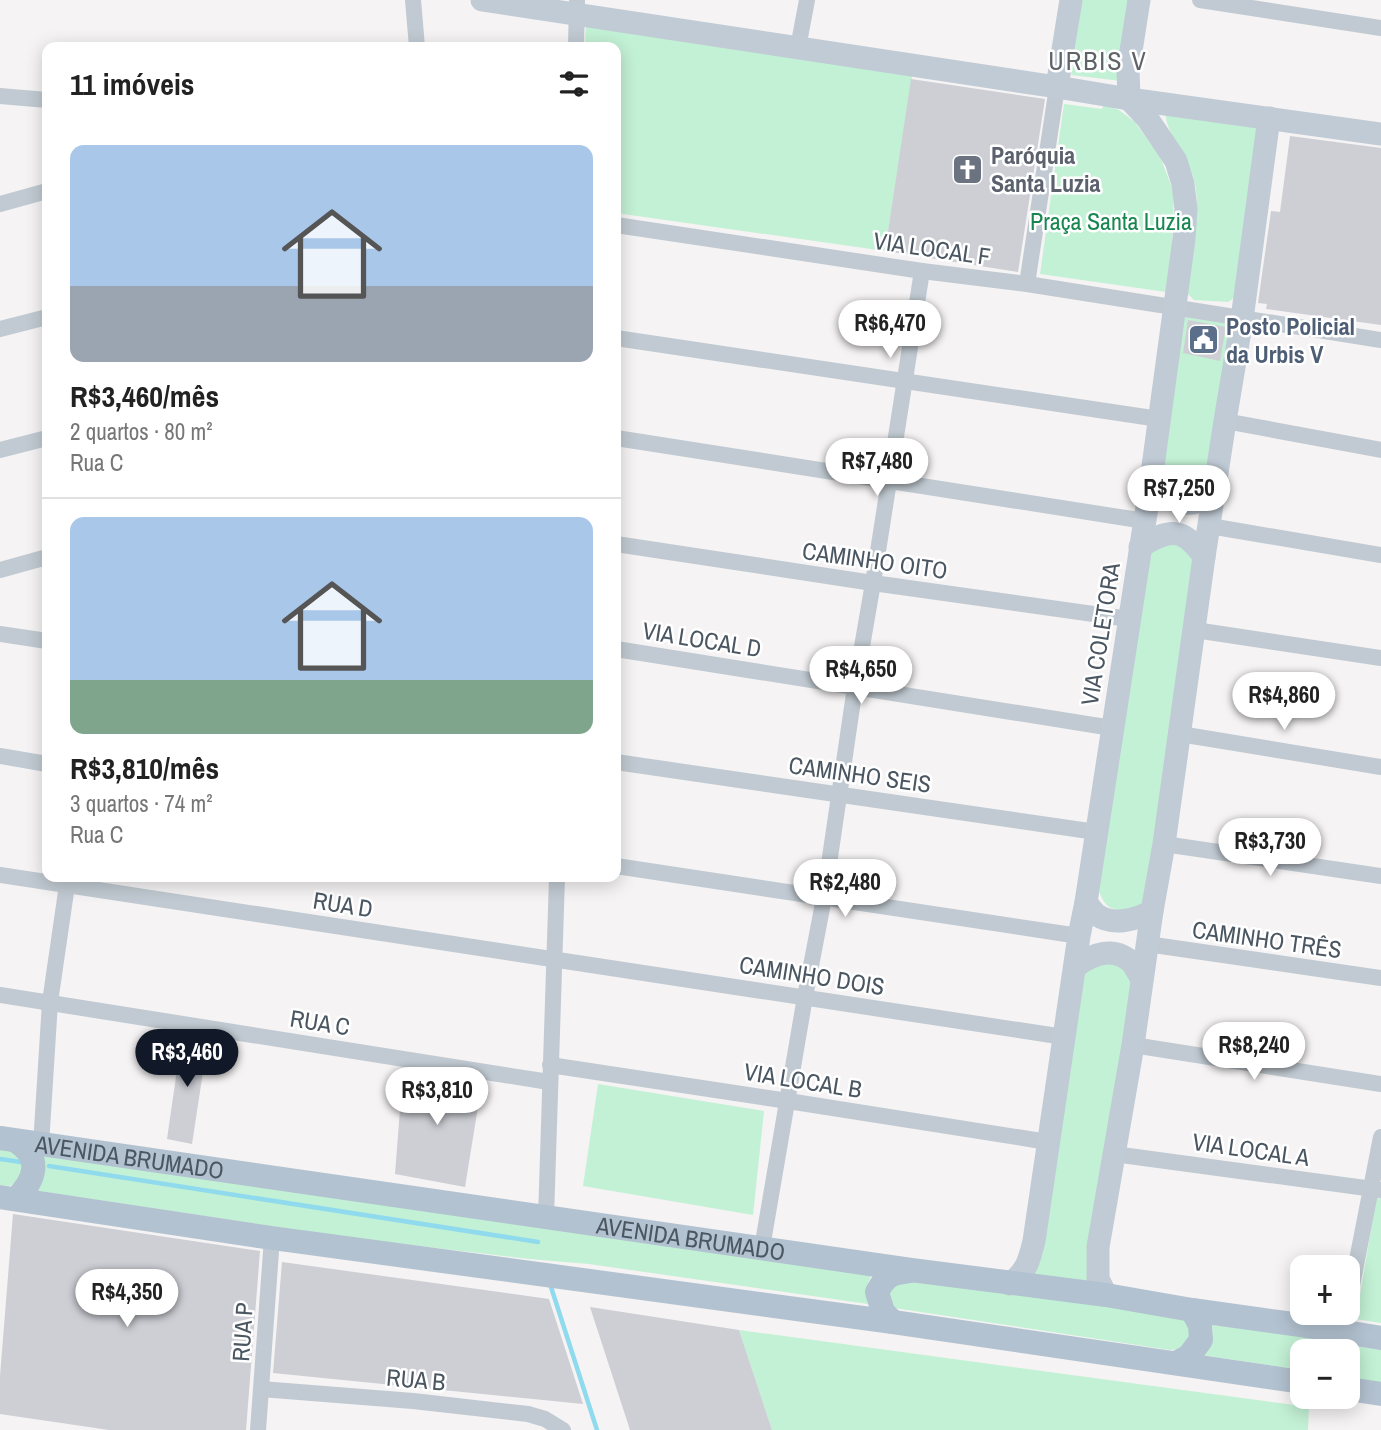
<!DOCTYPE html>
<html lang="pt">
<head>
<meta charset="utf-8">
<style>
  :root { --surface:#fff; --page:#f6f6f6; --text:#222; --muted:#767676; --line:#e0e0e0; --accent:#111827 }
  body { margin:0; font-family:"Archivo Narrow",sans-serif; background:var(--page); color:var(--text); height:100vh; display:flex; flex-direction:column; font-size:26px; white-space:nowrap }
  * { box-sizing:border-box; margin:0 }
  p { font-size:23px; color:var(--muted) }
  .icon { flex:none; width:38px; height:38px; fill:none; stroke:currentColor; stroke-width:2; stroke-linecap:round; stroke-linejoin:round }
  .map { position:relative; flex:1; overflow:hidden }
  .side { position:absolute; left:42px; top:42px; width:579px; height:840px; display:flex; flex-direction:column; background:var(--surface); border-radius:14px; box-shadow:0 4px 18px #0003 }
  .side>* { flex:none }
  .controls { position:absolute; left:1290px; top:1255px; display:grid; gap:14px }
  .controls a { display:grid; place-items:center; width:70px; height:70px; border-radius:14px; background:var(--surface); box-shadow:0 4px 18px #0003; font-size:35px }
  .price { position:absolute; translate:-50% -60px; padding:0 16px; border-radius:24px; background:#fff; color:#222; font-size:23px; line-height:46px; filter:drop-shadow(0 2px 4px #0008) }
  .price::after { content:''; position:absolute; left:50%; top:42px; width:21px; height:16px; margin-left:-10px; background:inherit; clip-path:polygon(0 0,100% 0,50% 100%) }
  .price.current { background:var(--accent); color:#fff }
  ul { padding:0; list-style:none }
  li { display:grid; align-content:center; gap:14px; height:371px; padding:0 28px }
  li+li { border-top:2px solid var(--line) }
  li span { display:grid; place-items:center; height:217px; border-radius:14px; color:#555 }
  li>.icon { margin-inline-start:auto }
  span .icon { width:126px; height:126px; fill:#fffc; stroke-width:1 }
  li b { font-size:30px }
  h2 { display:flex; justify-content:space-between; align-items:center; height:84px; padding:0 28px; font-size:30px }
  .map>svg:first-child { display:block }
</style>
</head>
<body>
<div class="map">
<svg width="1381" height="1430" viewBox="0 0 1381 1430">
  <rect width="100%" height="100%" fill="#f5f3f3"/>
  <g fill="#c3f1d5">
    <polygon points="1082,0 1131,0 1121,81 1071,75"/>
    <polygon points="586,18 912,69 912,77 885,251 616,213 616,47 585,47"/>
    <polygon points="1064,104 1102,109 1104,104 1119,110 1135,122 1161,159 1174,193 1172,250 1166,292 1040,274"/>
    <path d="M1166,109L1260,124L1237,296L1228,302L1194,300L1187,293C1191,261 1201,215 1195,184C1190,160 1162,130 1166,109Z"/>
    <path d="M1190,314L1227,319L1233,325L1207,485L1200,492C1180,492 1173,491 1161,474L1183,318Z"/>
    <path d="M1163,540L1194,552L1146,899L1136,910C1108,911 1105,909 1096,883L1145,555Z"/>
    <polygon points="1117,961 1135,978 1099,1286 1024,1275 1082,972 1092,964"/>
    <polygon points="598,1084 764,1111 753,1215 583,1186"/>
    <polygon points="0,1141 26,1157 18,1183 9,1186 0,1185"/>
    <path d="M42,1156L876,1269C867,1281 865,1289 868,1304L589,1264L529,1259L344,1237L32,1190Z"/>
    <polygon points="1377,1194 1381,1194 1381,1323 1356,1319"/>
    <polygon points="892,1280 1181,1312 1193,1330 1182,1349 1170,1350 894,1308 887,1284"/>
    <path d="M1212,1325L1381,1344V1383L1348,1377V1351H1302V1370L1201,1355C1210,1345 1214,1338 1212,1325Z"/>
    <polygon points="739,1330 1309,1407 1308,1430 772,1430"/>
  </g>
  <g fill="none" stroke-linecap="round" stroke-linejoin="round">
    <g stroke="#90daee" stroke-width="4.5">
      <polyline points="0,1159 21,1162"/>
      <polyline points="49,1166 538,1242"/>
      <polyline points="551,1287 597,1430"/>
    </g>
  </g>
  <g fill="#cdcfd5">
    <polygon points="911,79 1045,99 1018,272 885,251"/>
    <polygon points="1290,136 1381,148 1381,325 1266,309 1267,304 1258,303 1271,211 1280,212"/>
    <polygon points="1188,320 1226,327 1220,361 1183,353"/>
    <polygon points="182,1035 208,1039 192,1144 167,1139"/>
    <polygon points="403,1070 482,1082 465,1187 395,1174"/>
    <polygon points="13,1214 260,1251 246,1430 109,1430 0,1414 0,1376"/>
    <polygon points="282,1262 549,1299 583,1404 273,1373"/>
    <polygon points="590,1307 739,1330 772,1430 630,1430"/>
  </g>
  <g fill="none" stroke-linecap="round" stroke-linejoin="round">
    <g stroke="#c1cad2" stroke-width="16">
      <polyline points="413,0 417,47"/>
      <polyline points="1200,0 1381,28"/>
      <polyline points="576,47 577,0"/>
      <polyline points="798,48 807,0"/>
      <polyline points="0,96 47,100"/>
      <polyline points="0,204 47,191"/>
      <polyline points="616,225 922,271 1027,284 1381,340"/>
      <polyline points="1027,284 1057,87"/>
      <polyline points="0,329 47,317"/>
      <polyline points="616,338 1159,419"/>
      <polyline points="1225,421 1381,450"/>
      <polyline points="616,438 1145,521"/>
      <polyline points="0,450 47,438"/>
      <polyline points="1210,526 1381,555"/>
      <polyline points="616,544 873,583 1129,619"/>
      <polyline points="0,570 47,557"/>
      <polyline points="1195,630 1381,658"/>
      <polyline points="0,634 47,641"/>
      <polyline points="616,649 1112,728"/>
      <polyline points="1180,734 1381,767"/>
      <polyline points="0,756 47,764"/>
      <polyline points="616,762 1096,832"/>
      <polyline points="1164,844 1381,876"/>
      <polyline points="616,866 1079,936"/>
      <polyline points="0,875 1064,1037"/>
      <polyline points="1147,944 1381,978"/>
      <polyline points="0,995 549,1082"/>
      <polyline points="1133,1045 1381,1084"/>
      <polyline points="550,1065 788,1101 1048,1142"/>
      <polyline points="41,1145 50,1002 67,885"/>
      <polyline points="1114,1154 1381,1190"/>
      <polyline points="546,1218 557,877"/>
      <polyline points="762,1248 805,997 824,898 855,687 873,583 922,271"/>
      <polyline points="1348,1306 1381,1137"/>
      <polyline points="261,1389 413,1401 528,1414 545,1419 563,1430"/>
      <polyline points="258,1430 272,1238"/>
    </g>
    <g stroke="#c1cbd6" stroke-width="23">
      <polyline points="482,0 1057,87 1129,99 1381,134"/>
      <polyline points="1057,87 1071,0"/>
      <path d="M1151,481C1169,503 1191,513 1215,491"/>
      <path d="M1140,547C1169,528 1184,527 1204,557"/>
      <path d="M1086,902C1089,906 1093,912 1097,915C1113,926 1136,920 1152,911"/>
      <path d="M1075,967C1092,954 1115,945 1133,964C1136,968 1139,975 1142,979"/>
      <path d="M1010,1284C1027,1271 1029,1261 1034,1241L1079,936L1086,902L1151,481L1184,239L1186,209L1183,184L1176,161L1147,118L1129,99L1128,70L1139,0"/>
      <polyline points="1106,1295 1098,1279 1098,1247 1133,1045 1152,911 1164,844 1204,557 1225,421 1242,319 1269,118"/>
    </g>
    <g stroke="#b3c2d1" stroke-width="24">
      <path id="s1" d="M0,1138L911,1270L1106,1295L1192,1310L1315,1327L1381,1338"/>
      <polyline points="0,1197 272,1238 893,1322 1302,1382"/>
      <path d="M16,1199C35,1180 43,1158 16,1141"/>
      <path d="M893,1322L883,1312L877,1292C886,1275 892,1273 910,1271"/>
      <polyline points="1176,1363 1189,1356 1201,1340 1200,1325 1192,1310"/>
      <polyline points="1348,1389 1381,1394"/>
    </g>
  </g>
  <defs>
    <symbol id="church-square" viewBox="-11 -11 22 22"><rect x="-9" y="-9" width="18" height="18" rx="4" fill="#6b7280" stroke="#fff"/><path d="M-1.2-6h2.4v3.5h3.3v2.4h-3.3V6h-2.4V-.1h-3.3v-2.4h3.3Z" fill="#fff"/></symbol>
    <symbol id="civic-square" viewBox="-11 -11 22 22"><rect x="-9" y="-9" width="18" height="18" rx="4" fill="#5c6f8a" stroke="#fff"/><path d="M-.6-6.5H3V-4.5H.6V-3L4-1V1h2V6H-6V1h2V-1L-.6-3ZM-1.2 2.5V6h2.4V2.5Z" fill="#fff"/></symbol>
  </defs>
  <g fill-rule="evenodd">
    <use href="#church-square" x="950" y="152" width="35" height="35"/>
    <use href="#civic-square" x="1186" y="322" width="35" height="35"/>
  </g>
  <g text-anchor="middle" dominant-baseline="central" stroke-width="5" stroke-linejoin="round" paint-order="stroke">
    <g font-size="24" font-weight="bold" fill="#5b616d" stroke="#fff" text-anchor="start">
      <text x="991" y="155">Paróquia<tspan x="991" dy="28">Santa Luzia</tspan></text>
    </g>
    <g font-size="24" fill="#17864f" stroke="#fff">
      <text x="1111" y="221">Praça Santa Luzia</text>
    </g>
    <g font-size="24" fill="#4a5661" stroke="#fff">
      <text transform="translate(932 248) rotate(8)">VIA LOCAL F</text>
      <text transform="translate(875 560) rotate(8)">CAMINHO OITO</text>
      <text transform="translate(1100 634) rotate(-81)">VIA COLETORA</text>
      <text transform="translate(702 639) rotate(9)">VIA LOCAL D</text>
      <text transform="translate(860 774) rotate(8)">CAMINHO SEIS</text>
      <text transform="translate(343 904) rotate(9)">RUA D</text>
      <text transform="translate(1267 939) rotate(8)">CAMINHO TRÊS</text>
      <text transform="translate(812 975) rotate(9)">CAMINHO DOIS</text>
      <text transform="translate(320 1022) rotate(9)">RUA C</text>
      <text transform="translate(803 1080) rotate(9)">VIA LOCAL B</text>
      <text transform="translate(1251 1149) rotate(8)">VIA LOCAL A</text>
      <text stroke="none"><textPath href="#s1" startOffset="131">AVENIDA BRUMADO</textPath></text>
      <text stroke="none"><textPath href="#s1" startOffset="698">AVENIDA BRUMADO</textPath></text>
      <text transform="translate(242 1332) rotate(-86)">RUA P</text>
      <text transform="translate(416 1379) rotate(5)">RUA B</text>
    </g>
    <g font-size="24" font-weight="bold" fill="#4e5e75" stroke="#fff" text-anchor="start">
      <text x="1226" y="326">Posto Policial<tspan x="1226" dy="28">da Urbis V</tspan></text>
    </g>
    <g font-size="26" letter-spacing="2" fill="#5f6368" stroke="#fff">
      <text x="1098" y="60">URBIS V</text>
    </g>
  </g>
</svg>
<div class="controls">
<a>+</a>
<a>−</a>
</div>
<b class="price" style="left:890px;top:360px">R$6,470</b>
<b class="price" style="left:877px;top:498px">R$7,480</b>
<b class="price" style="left:1179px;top:525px">R$7,250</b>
<b class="price" style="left:861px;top:706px">R$4,650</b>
<b class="price" style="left:1284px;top:732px">R$4,860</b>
<b class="price" style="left:1270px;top:878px">R$3,730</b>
<b class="price" style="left:845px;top:919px">R$2,480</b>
<b class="price" style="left:1254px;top:1082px">R$8,240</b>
<b class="price current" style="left:187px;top:1089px">R$3,460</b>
<b class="price" style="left:437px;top:1127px">R$3,810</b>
<b class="price" style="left:127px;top:1329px">R$4,350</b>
<section class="side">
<h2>11 imóveis<svg class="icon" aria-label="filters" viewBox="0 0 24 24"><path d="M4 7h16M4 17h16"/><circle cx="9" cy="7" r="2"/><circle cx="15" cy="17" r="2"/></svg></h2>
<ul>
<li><span style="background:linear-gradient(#a9c7e8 65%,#9aa5b1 0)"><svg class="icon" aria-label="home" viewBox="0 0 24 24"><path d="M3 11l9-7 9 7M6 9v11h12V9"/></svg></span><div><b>R$3,460/mês</b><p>2 quartos · 80 m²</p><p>Rua C</p></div></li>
<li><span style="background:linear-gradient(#a9c7e8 75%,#7fa58c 0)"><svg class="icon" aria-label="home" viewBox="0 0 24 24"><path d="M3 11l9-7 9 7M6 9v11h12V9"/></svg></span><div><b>R$3,810/mês</b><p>3 quartos · 74 m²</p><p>Rua C</p></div></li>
</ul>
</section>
</div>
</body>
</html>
